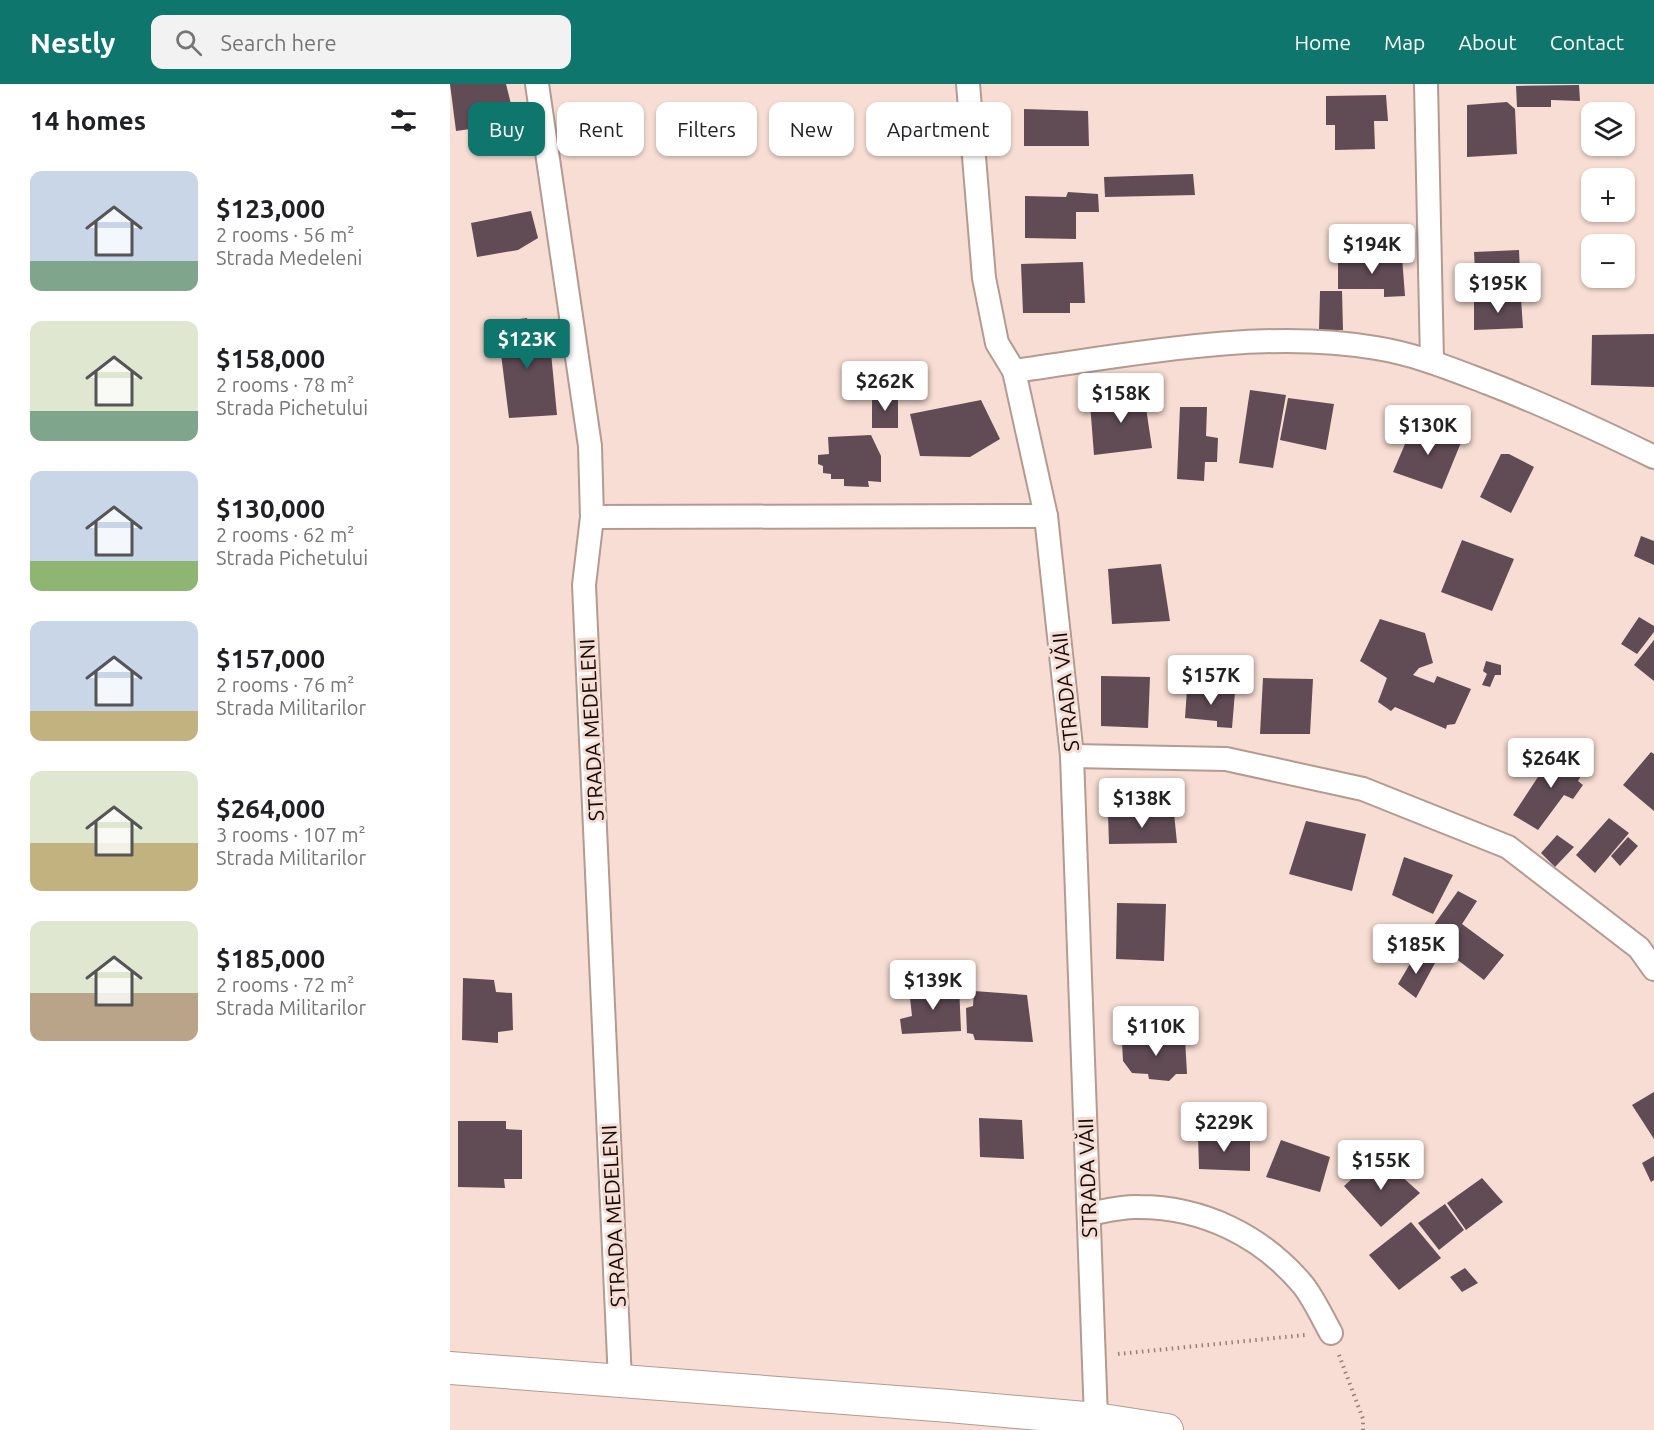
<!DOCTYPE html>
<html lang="en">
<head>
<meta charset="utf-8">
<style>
  :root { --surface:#fff; --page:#f2f2f2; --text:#202124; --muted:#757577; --accent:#0f766e }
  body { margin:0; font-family:Ubuntu,sans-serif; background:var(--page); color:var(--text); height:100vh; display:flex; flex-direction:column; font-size:22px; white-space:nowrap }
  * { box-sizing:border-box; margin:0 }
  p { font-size:20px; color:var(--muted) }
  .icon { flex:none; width:33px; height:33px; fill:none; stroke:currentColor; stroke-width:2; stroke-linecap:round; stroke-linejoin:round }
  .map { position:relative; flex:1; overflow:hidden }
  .drawer { display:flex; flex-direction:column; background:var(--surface); width:450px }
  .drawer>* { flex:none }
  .guide { position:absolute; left:18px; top:18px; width:570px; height:54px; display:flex; gap:12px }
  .fabs { position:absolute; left:1131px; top:18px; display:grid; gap:12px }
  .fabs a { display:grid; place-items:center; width:54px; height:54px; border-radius:12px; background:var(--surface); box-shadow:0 2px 4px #0004; font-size:30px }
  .price { position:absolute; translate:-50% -51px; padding:0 14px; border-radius:6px; background:#fff; color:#222; font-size:20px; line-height:39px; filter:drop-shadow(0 2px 3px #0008) }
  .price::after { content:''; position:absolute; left:50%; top:36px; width:18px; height:14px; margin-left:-9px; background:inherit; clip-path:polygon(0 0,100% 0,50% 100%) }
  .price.selected { background:var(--accent); color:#fff }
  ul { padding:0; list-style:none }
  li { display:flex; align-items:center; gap:18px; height:150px; padding:0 30px }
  li span { display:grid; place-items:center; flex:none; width:168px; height:120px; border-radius:12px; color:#555 }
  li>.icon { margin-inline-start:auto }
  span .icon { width:72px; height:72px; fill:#fffc; stroke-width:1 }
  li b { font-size:26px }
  h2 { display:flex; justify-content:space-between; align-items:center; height:72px; padding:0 30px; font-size:26px }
  .tag { padding:0 21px; border-radius:12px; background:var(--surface); box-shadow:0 2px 4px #0004; font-size:21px; line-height:54px }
  .tag.selected { background:var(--accent); color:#fff }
  header { display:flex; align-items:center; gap:36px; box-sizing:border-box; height:84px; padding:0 30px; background:var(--accent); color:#fff }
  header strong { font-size:28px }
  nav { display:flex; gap:33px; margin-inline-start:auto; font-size:21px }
  .search { width:420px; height:54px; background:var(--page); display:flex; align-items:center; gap:15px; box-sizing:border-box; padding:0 21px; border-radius:12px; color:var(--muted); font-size:22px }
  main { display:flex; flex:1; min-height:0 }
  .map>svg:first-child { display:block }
</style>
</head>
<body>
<header>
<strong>Nestly</strong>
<div class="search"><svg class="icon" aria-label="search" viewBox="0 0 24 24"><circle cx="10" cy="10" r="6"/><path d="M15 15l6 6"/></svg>Search here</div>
<nav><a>Home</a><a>Map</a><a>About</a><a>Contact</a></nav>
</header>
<main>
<section class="drawer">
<h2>14 homes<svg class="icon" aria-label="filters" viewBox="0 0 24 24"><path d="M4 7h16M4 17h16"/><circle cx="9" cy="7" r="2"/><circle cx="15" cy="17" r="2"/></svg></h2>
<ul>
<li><span style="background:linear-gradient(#c9d6e8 75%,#7fa58c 0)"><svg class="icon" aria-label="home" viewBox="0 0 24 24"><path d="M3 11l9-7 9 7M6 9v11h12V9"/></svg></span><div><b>$123,000</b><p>2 rooms · 56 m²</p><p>Strada Medeleni</p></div></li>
<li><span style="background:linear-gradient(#dfe7d0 75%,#7fa58c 0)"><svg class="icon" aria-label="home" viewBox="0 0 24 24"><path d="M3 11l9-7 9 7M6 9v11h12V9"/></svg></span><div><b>$158,000</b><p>2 rooms · 78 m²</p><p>Strada Pichetului</p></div></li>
<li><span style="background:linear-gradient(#c9d6e8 75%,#8fb573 0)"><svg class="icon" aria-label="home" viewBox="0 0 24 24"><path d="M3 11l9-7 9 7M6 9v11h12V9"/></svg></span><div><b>$130,000</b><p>2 rooms · 62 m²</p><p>Strada Pichetului</p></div></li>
<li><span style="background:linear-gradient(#c9d6e8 75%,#c2b280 0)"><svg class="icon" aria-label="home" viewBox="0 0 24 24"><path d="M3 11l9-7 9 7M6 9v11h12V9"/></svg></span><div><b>$157,000</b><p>2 rooms · 76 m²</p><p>Strada Militarilor</p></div></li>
<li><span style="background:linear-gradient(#dfe7d0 60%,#c2b280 0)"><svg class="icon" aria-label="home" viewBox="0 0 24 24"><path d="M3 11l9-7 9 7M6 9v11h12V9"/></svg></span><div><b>$264,000</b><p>3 rooms · 107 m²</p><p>Strada Militarilor</p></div></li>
<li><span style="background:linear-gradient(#dfe7d0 60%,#b9a48a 0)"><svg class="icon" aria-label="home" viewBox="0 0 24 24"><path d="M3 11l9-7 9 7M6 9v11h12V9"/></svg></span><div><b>$185,000</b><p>2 rooms · 72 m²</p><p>Strada Militarilor</p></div></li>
</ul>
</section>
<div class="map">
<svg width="1204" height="1346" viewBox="0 0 1204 1346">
  <rect width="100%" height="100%" fill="#f7ddd3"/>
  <g fill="#614c56">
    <polygon points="0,0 56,0 62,24 49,41 6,47"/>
    <polygon points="1129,1 1130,17 1101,16 1101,23 1067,23 1066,2"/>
    <polygon points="936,11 938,37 924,37 925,65 885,66 885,41 876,41 876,12"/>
    <polygon points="1057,18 1065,25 1067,70 1017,73 1017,21"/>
    <polygon points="574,25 638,27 639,62 574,62"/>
    <polygon points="62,53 65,68 28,72 27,62 37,55"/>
    <polygon points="743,90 745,111 655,113 654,93"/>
    <polygon points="618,108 648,110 649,128 626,128 626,155 575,154 575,112 616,113"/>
    <polygon points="81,127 88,154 68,166 27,173 21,139"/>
    <polygon points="1069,166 1071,211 1026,210 1024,168"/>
    <polygon points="952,173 955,212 934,213 934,205 888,205 888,174"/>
    <polygon points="633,178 635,219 620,219 620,229 573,229 571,180"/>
    <polygon points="870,207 892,207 893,246 869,246"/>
    <polygon points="1071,214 1073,244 1024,246 1024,215"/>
    <polygon points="77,234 81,248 99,248 107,331 59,334 47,238"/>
    <polygon points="1204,250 1204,303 1141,301 1142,251"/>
    <polygon points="693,304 702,364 644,371 640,319 671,315 671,306"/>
    <polygon points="800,306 836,311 823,384 789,379"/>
    <rect x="422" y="313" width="26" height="31"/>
    <polygon points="838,314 884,320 876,366 830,356"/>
    <polygon points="531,316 550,355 520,373 470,372 460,330"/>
    <polygon points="730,323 757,323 756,352 768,354 767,378 755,378 754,397 727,395"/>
    <polygon points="964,339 1012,356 992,405 943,388"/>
    <polygon points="421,351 431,372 431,398 418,397 419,403 394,402 394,395 381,395 381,390 373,389 373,382 368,380 368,371 379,370 378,353"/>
    <polygon points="1051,370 1059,370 1084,383 1061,429 1030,413"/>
    <polygon points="1191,452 1204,457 1204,481 1184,472"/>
    <polygon points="1012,456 1064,475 1042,527 991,508"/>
    <polygon points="711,480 720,537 662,540 658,485"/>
    <polygon points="1189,533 1204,542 1204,548 1187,570 1171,560"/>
    <polygon points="930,535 975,549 983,579 969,584 963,591 984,599 987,592 1021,605 1005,640 997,641 996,645 945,623 941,627 928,618 937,594 910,577"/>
    <polygon points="1204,556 1204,597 1184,581"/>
    <polygon points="1036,577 1051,581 1051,591 1045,591 1040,603 1032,601 1037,590 1033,587"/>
    <polygon points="651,592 700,593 698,644 651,642"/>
    <polygon points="813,594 863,595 860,650 810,650"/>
    <polygon points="737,605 785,608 782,644 767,643 767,637 735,634"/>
    <polygon points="1107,664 1136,683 1128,697 1133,701 1123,715 1114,711 1088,746 1063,731"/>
    <polygon points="1201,668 1204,670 1204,727 1173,701"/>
    <polygon points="724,729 727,759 659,760 658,730"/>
    <polygon points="1159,734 1179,749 1145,789 1126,771"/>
    <polygon points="856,737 916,750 902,807 839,790"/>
    <polygon points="1107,751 1124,763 1105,783 1091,769"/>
    <polygon points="1178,753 1188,762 1170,782 1161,772"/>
    <polygon points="954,773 1003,791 983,830 942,811"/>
    <polygon points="1008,807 1027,817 1012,840 1054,871 1034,896 976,852"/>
    <polygon points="667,819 716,820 714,877 666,875"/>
    <polygon points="967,868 985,879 966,914 948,900"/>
    <polygon points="13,894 44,896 46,908 62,909 63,946 48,948 48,959 12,956"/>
    <polygon points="509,901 511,947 452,950 450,935 462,932 459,905"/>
    <polygon points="524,907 577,911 583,958 525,956 523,950 517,949 516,924 523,922"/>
    <polygon points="735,954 737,990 726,990 719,997 699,995 698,990 682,989 673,977 672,958 679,955"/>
    <polygon points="1204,1008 1204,1055 1182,1021"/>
    <polygon points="529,1034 572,1036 574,1075 530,1073"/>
    <polygon points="8,1037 56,1037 56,1045 72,1046 72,1095 54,1095 55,1104 8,1103"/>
    <polygon points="748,1050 800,1055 800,1087 749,1085"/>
    <polygon points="831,1056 880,1073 870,1108 816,1093"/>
    <polygon points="928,1071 970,1109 931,1143 894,1102"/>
    <polygon points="1204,1072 1204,1096 1201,1098 1192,1079"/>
    <polygon points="1032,1094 1053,1118 1016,1146 997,1119"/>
    <polygon points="995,1120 1014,1146 989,1166 968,1139"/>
    <polygon points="961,1138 991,1174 949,1206 919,1171"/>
    <polygon points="1015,1184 1028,1199 1012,1208 1000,1193"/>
  </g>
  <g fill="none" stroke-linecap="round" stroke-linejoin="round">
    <defs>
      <g id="street">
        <polyline points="87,0 140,362 142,433 134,501 170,1297"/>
        <polyline points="518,0 534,194 547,259 564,287 596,432 622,672 646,1335"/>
        <polyline points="976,0 982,277"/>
        <path d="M564,287C678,271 812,244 926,264C965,270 1001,285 1038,299C1095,321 1149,346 1204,373"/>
        <polyline points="142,433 596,432"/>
        <polyline points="622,672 776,675 913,705 1058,763 1189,864 1204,885"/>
        <path d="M639,1130C655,1127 672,1122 689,1123C753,1123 812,1152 853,1201C864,1215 872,1233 881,1249"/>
      </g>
      <polyline id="secondary" points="0,1284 499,1322 646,1335 717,1346"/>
    </defs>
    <use href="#street" stroke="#b39b91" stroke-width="26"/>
    <use href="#secondary" stroke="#b39b91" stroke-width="34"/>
    <g stroke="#94817a" stroke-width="4" stroke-dasharray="1.5 4.5" stroke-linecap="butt">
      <polyline points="668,1270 855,1251"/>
      <polyline points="889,1271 913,1335 913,1346"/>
    </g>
    <use href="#street" stroke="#fff" stroke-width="22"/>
    <use href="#secondary" stroke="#fff" stroke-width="32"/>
  </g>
  <g text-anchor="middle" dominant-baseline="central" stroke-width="6" stroke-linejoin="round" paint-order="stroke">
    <g font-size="21" fill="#120a07" stroke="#f7ddd3">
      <text transform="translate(615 608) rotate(-96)">STRADA VĂII</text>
      <text transform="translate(141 646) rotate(-93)">STRADA MEDELENI</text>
      <text transform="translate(637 1094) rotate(-92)">STRADA VĂII</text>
      <text transform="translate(163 1132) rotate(-93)">STRADA MEDELENI</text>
    </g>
  </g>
</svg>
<div class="fabs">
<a><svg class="icon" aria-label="layers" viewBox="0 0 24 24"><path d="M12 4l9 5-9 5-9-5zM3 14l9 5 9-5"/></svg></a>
<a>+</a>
<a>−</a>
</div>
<b class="price" style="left:922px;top:191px">$194K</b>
<b class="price" style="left:1048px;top:230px">$195K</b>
<b class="price selected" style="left:77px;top:286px">$123K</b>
<b class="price" style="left:435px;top:328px">$262K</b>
<b class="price" style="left:671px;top:340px">$158K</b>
<b class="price" style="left:978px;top:372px">$130K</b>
<b class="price" style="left:761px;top:622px">$157K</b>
<b class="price" style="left:1101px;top:705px">$264K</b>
<b class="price" style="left:692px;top:745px">$138K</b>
<b class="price" style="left:966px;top:891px">$185K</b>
<b class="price" style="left:483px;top:927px">$139K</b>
<b class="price" style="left:706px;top:973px">$110K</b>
<b class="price" style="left:774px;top:1069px">$229K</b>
<b class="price" style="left:931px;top:1107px">$155K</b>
<div class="guide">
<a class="tag selected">Buy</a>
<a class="tag">Rent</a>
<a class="tag">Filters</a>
<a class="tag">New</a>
<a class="tag">Apartment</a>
</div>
</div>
</main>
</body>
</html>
